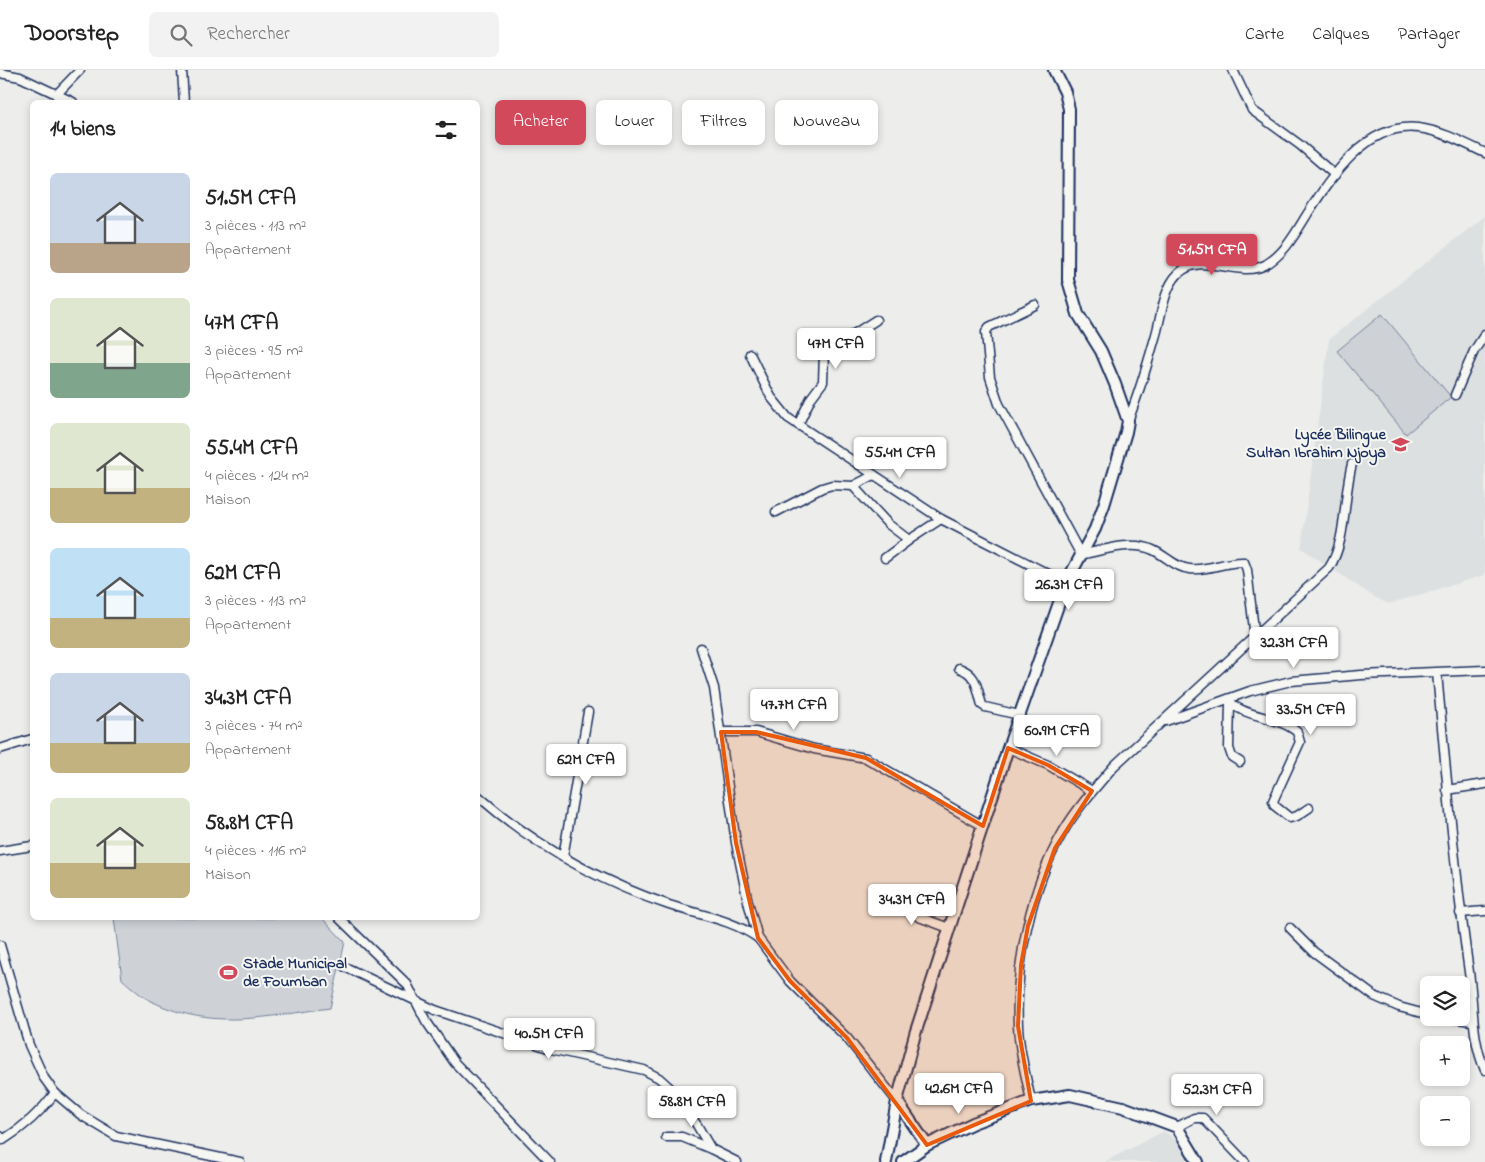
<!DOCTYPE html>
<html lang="fr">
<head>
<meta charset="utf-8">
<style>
  :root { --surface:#fff; --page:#f2f2f2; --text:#222; --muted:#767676; --line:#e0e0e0; --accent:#d1495b }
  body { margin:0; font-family:"Indie Flower",sans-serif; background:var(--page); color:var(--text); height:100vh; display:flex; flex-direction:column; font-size:19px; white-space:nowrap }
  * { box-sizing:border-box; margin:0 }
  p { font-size:16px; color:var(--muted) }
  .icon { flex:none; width:28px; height:28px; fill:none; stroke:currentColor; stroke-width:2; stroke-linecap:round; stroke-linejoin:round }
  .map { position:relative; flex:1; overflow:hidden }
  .details { position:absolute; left:30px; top:30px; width:450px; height:820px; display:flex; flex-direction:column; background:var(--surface); border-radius:8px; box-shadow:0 2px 8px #0003 }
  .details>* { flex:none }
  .guide { position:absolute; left:495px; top:30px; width:475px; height:45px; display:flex; gap:10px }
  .tools { position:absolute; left:1420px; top:906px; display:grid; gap:10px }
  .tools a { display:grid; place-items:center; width:50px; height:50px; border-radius:8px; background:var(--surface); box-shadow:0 2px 8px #0003; font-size:25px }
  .price { position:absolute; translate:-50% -42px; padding:0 11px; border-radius:5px; background:#fff; color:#222; font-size:16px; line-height:32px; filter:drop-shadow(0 1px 2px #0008) }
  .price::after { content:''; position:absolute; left:50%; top:30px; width:15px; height:11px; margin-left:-8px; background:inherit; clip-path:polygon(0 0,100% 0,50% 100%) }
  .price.active { background:var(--accent); color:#fff }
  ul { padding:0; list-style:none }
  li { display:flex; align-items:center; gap:15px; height:125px; padding:0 20px }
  li span { display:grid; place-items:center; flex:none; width:140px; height:100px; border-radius:8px; color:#555 }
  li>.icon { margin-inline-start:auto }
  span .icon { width:60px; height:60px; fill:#fffc; stroke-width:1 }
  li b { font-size:21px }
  h2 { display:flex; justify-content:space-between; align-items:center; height:60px; padding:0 20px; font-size:21px }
  .pill { padding:0 18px; border-radius:8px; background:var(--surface); box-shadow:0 2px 8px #0003; font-size:18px; line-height:45px }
  .pill.active { background:var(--accent); color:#fff }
  header { display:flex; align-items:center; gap:30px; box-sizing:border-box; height:70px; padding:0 25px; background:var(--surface); border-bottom:1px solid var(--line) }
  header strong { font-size:24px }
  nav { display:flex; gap:28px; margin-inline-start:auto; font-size:18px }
  .search { width:350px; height:45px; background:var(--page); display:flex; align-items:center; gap:12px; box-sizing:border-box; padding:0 18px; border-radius:8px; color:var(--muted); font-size:19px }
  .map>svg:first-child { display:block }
</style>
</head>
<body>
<header>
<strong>Doorstep</strong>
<div class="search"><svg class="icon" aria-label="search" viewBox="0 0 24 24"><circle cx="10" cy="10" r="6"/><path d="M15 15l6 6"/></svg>Rechercher</div>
<nav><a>Carte</a><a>Calques</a><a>Partager</a></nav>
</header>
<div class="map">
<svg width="1485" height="1092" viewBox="0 0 1485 1092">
  <rect width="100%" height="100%" fill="#edeeec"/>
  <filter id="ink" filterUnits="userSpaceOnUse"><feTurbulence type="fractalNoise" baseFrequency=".02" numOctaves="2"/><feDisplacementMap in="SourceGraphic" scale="10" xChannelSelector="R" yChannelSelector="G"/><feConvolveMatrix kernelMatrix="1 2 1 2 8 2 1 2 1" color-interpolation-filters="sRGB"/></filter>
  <g filter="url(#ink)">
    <g fill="#dde0e1">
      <polygon points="1485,146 1485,505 1389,534 1374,527 1301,478 1329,269"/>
      <polygon points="1164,1061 1184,1076 1192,1092 1104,1092"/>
    </g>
    <g fill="#ced2d7" stroke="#74809a">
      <polygon points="1382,244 1451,327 1406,364 1337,281"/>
      <path d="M114,848H322L345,872L330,938C267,946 213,961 153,932C142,927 131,917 122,909Z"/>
    </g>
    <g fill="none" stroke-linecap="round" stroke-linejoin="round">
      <defs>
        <g id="minor">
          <polyline points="182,0 184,32"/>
          <polyline points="1233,0 1252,40 1300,75 1335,105"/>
          <polyline points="0,3 20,7 73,32"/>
          <polyline points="56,25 80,0"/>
          <path d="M1035,235L989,257L986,262L990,307L999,334L1081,485C1103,480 1132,470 1153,480C1166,486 1176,498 1190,499C1208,501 1226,491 1244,492L1247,500L1255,568"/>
          <polyline points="750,284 771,327 788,348 941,449 1066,513"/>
          <polyline points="1455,325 1474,281 1485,264"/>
          <path d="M1128,351C1139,323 1147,296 1155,268C1161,249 1163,219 1178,204C1202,180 1238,209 1265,195C1285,184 1296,162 1308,143C1332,106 1367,52 1418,58C1442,61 1464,73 1485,83"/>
          <polyline points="798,355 811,328 823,312 824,283 876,250"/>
          <polyline points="853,416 888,454 909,470 941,449"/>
          <polyline points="776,442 822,418 832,415 853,416 874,405"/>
          <polyline points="885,488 909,470"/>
          <polyline points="701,578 714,618 736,773 748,832 758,868 790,911 847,968 897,1031"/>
          <path d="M959,598C977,604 977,618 982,635L985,637L1019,645"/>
          <path d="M1437,603C1446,703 1455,803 1469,902C1474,936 1471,968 1485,1000"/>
          <path d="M1228,629C1241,648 1278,645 1297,662L1300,672L1273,731L1275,736L1290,748L1297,746L1309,738"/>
          <polyline points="1230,633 1229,678 1232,687 1240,692"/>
          <polyline points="1166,651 1250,621 1291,611 1361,605 1485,600"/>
          <polyline points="721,662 756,662 814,679 866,688 983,756"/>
          <polyline points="1008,678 1048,695 1092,721"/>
          <polyline points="0,679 32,669"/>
          <polyline points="1447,720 1485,714"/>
          <path d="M478,726C534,775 598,811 669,835C699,845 731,849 758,868"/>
          <polyline points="0,781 32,776"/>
          <polyline points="563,787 588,642"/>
          <polyline points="890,826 919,847 949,858"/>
          <polyline points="1460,843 1485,841"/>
          <polyline points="339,848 407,914 426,951 455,993 550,1092"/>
          <polyline points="1290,858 1314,882 1374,926 1399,937 1429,945"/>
          <polyline points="0,875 29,975 44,1008 55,1023 81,1045 116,1066 240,1092"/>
          <polyline points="345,897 435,940 551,979 644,1000 659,1008 669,1017 697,1055 711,1079 737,1092"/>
          <polyline points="1449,948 1472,951"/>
          <path d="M1031,1031C1026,1006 1019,981 1018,956C1015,891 1031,818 1063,762C1077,738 1096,717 1114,696L1329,498C1347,471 1343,427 1352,394"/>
          <polyline points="1177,1057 1194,1048 1203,1048 1245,1092"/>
          <path d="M0,1066L3,1070C24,1057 40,1043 55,1023"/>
          <polyline points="666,1067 682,1067 711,1079"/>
        </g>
        <g id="tertiary">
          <polyline points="897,1031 927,1075"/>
          <polyline points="886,1092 897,1031 915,964 1008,678 1066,513 1095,459 1104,435 1126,362 1128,351 1115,314 1101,281 1078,244 1068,210 1069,39 1065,22 1054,0"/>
          <polyline points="903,1092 927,1075 973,1053 1031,1031 1070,1025 1123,1037 1177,1057 1198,1092"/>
        </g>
      </defs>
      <use href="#minor" stroke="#1b2f5e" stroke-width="11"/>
      <use href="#tertiary" stroke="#1b2f5e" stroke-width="14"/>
      <use href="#minor" stroke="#f6f6f2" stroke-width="8"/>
      <use href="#tertiary" stroke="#f6f6f2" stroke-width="10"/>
    </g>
  </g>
  <path fill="#e8590c" fill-opacity="0.2" stroke="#e8590c" stroke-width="4" stroke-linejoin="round" d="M721,662H756L866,688L983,756L1008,678L1048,695L1092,721L1055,778L1028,856L1021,895L1018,956L1031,1031L927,1075L847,968L790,911L758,868L736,773Z"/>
  <defs>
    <symbol id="school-bare" viewBox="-9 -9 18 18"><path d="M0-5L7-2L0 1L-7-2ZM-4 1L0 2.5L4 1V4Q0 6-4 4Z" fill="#d1495b" stroke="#f6f6f2" stroke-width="2.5" paint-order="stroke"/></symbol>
    <symbol id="stadium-bare" viewBox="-9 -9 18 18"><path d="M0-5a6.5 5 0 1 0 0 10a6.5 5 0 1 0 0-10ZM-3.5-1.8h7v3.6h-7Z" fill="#d1495b" stroke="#f6f6f2" stroke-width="2.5" paint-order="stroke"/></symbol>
  </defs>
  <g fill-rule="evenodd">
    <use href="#school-bare" x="1388" y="362" width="25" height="25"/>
    <use href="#stadium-bare" x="216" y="890" width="25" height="25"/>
  </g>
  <g text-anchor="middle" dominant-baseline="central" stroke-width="4" stroke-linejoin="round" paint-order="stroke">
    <g font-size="16" font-weight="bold" fill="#1b2f5e" stroke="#f6f6f2" text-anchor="end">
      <text x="1386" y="365">Lycée Bilingue<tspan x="1386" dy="18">Sultan Ibrahim Njoya</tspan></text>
      <text x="243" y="894" text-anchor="start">Stade Municipal<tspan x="243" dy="18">de Foumban</tspan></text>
    </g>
  </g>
</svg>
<div class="tools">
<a><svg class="icon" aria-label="layers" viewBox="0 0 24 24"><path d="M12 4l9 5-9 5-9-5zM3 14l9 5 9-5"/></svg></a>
<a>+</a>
<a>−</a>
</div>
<b class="price active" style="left:1212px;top:206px">51.5M CFA</b>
<b class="price" style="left:836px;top:300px">47M CFA</b>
<b class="price" style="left:900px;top:409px">55.4M CFA</b>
<b class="price" style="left:1069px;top:541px">26.3M CFA</b>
<b class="price" style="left:1294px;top:599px">32.3M CFA</b>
<b class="price" style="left:794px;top:661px">47.7M CFA</b>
<b class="price" style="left:1311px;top:666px">33.5M CFA</b>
<b class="price" style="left:1057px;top:687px">60.9M CFA</b>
<b class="price" style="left:586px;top:716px">62M CFA</b>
<b class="price" style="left:912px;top:856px">34.3M CFA</b>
<b class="price" style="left:549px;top:990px">40.5M CFA</b>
<b class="price" style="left:959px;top:1045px">42.6M CFA</b>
<b class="price" style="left:1217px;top:1046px">52.3M CFA</b>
<b class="price" style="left:692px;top:1058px">58.8M CFA</b>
<div class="guide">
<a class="pill active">Acheter</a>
<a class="pill">Louer</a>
<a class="pill">Filtres</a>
<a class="pill">Nouveau</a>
</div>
<section class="details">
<h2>14 biens<svg class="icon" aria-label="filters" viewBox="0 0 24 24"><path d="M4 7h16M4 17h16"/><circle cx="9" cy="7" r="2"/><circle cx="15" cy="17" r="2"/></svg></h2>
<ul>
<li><span style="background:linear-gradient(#c9d6e8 70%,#b9a48a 0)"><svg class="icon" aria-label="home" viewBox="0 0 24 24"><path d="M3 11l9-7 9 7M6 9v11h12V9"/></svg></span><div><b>51.5M CFA</b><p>3 pièces · 113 m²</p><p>Appartement</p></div></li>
<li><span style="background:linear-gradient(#dfe7d0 65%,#7fa58c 0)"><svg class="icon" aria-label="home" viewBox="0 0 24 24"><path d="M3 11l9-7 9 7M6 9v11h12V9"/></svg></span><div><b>47M CFA</b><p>3 pièces · 95 m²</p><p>Appartement</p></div></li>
<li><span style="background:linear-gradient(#dfe7d0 65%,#c2b280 0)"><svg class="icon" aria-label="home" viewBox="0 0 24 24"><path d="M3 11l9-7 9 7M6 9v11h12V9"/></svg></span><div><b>55.4M CFA</b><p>4 pièces · 124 m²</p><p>Maison</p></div></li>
<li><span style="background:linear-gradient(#bfe0f5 70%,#c2b280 0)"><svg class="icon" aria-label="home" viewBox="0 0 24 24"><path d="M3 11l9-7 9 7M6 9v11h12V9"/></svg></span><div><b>62M CFA</b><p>3 pièces · 113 m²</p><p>Appartement</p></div></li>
<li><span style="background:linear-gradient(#c9d6e8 70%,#c2b280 0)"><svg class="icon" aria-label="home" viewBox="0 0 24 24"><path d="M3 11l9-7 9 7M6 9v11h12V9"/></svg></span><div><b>34.3M CFA</b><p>3 pièces · 74 m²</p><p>Appartement</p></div></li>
<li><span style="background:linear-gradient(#dfe7d0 65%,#c2b280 0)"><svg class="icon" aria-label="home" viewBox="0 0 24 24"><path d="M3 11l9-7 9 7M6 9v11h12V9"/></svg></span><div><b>58.8M CFA</b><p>4 pièces · 116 m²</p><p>Maison</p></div></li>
</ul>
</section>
</div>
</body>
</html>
